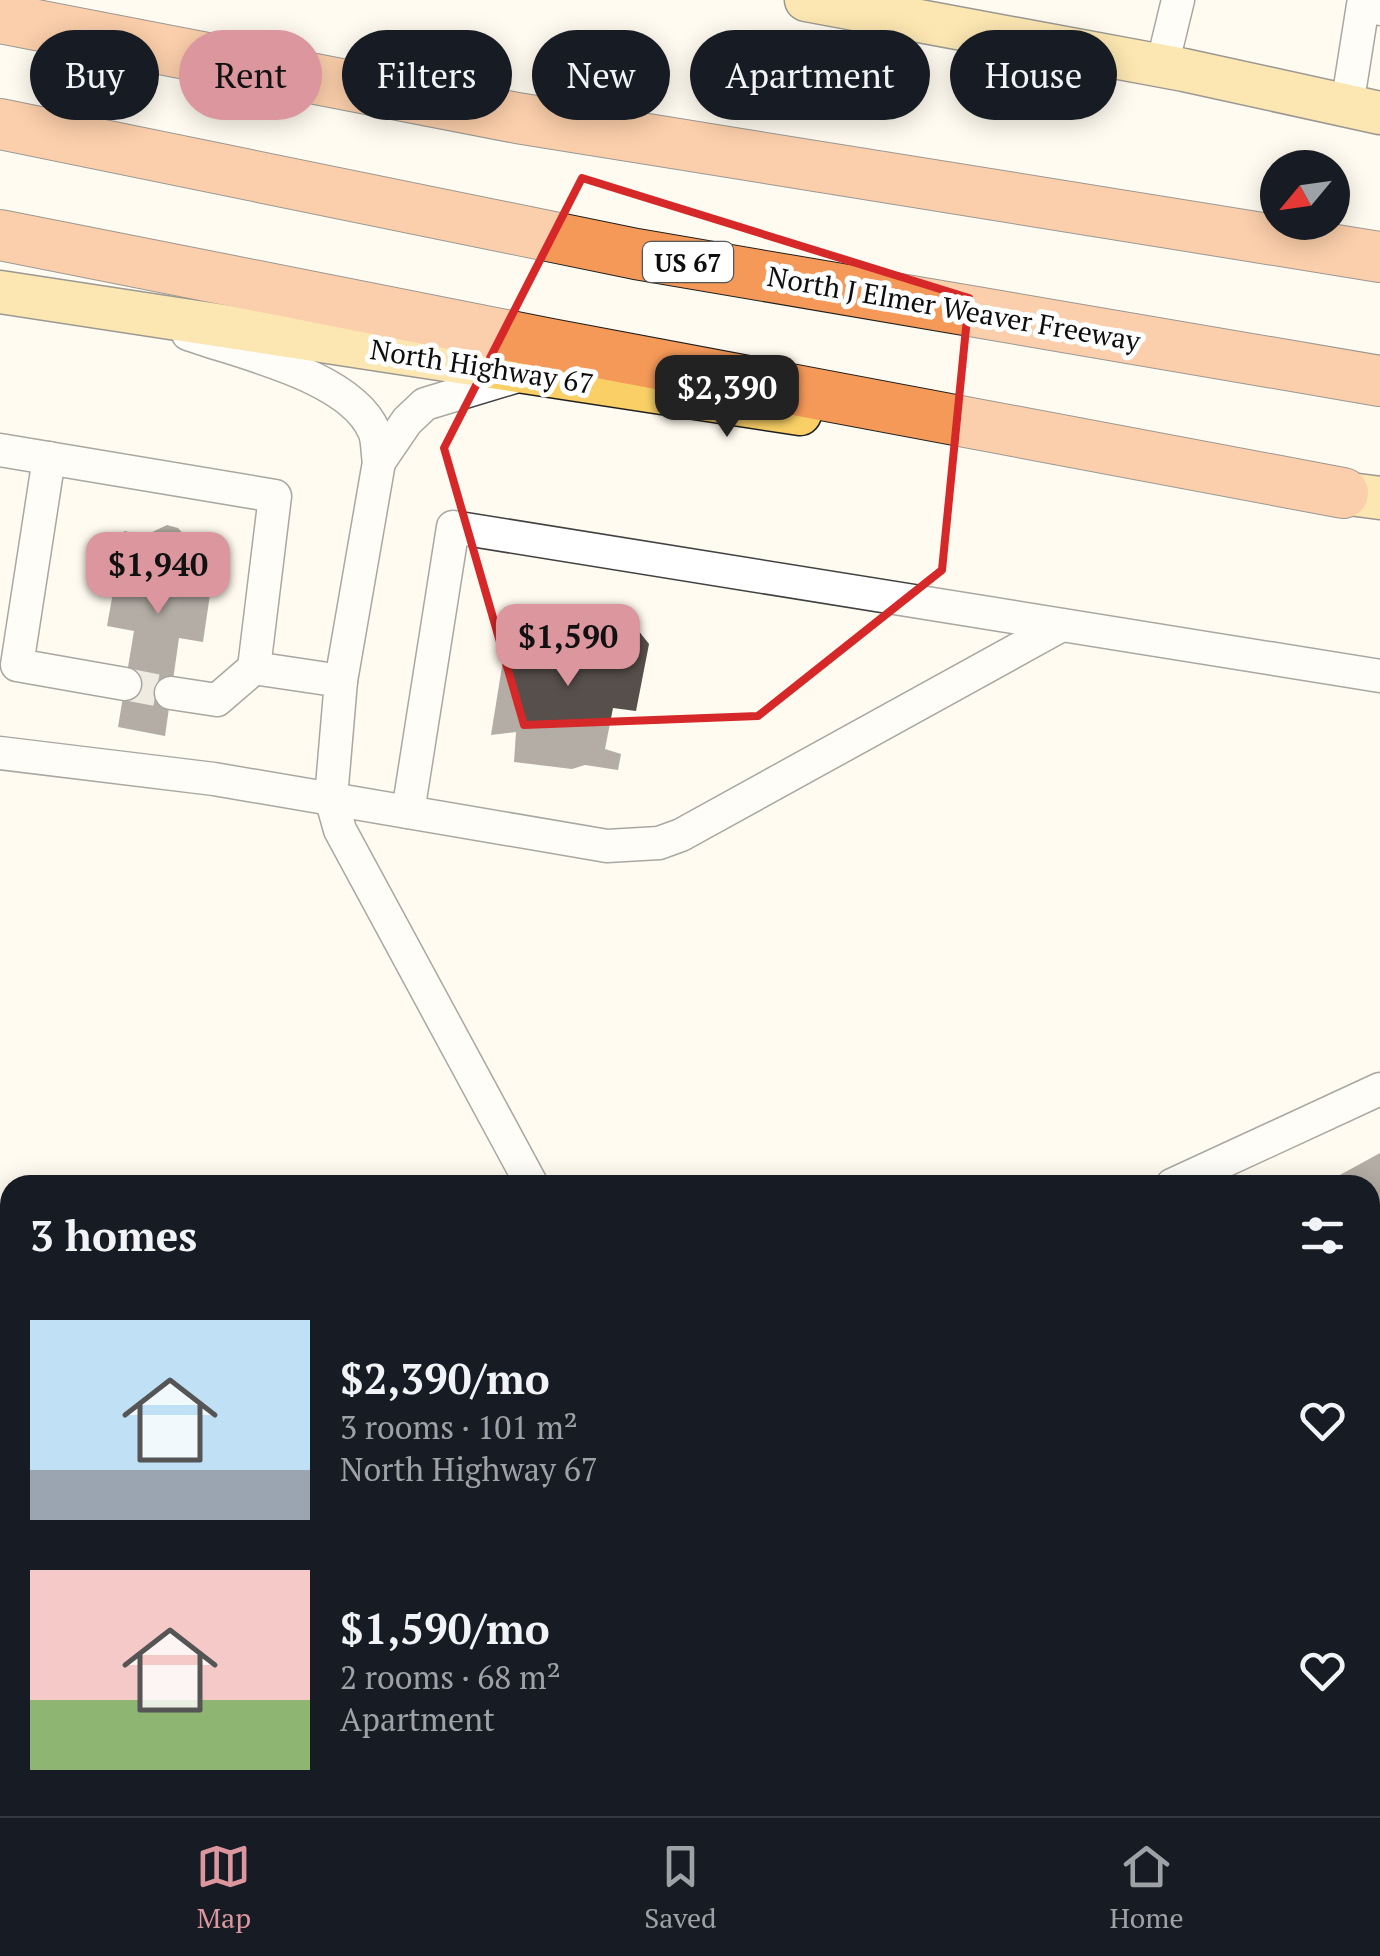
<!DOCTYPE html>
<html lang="en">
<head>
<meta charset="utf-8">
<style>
  :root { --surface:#171b24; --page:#242831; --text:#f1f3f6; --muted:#9ea1a6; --line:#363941; --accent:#db969e }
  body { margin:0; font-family:"PT Serif",serif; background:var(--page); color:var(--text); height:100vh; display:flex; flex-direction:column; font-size:38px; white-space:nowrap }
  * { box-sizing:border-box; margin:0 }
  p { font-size:32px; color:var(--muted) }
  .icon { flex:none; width:55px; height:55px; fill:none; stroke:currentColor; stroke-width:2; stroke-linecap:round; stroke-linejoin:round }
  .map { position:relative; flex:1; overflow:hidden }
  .sheet { position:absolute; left:0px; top:1175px; width:1380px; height:642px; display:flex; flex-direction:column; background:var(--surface); border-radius:30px 30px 0 0; box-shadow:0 5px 25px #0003 }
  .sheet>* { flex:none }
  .hud { position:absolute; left:30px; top:30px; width:1320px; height:90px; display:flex; gap:20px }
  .needle { width:65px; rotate:241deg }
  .buttons { position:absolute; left:1260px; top:150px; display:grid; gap:20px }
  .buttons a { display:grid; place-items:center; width:90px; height:90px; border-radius:50%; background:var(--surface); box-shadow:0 5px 25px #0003; font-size:50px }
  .price { position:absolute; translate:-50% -85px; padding:0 22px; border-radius:20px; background:var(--accent); color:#111; font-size:32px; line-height:65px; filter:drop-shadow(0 2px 5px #0008) }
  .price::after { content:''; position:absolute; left:50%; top:60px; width:30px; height:22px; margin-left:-15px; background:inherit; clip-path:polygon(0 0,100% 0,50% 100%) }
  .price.current { background:#222; color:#fff }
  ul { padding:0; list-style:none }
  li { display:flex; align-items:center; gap:30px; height:250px; padding:0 30px }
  li span { display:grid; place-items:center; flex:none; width:280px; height:200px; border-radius:0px; color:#555 }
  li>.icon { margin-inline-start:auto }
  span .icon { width:120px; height:120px; fill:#fffc; stroke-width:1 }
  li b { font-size:42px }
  h2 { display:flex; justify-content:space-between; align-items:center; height:120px; padding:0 30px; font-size:42px }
  .tag { padding:0 35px; border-radius:45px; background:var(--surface); box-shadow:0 5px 25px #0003; font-size:35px; line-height:90px }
  .tag.current { background:var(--accent); color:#111 }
  .menu { display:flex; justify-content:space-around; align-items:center; height:140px; border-top:2px solid var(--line); background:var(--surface); font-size:28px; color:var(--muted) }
  .menu a { display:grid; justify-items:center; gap:5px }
  .menu .current { color:var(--accent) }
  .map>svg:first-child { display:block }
</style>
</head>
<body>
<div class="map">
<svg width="1380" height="1816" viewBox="0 0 1380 1816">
  <rect width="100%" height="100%" fill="#fffbf0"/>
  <polygon fill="#b9db98" points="1380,1731 1380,1816 1243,1816 1253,1808 1370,1808 1370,1736"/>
  <g fill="#574f4b">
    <polygon points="167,525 178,528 192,543 217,547 203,642 179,638 165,736 118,727 134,631 107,626 124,531 146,535"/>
    <polygon points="551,607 575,609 576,617 634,625 649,644 636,711 613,708 605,749 621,754 618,770 585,765 572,769 514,762 516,732 491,735 508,629 535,632 535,622 549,622"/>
    <polygon points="1380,1153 1380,1509 1370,1515 1370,1185 1329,1185 1339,1179 1338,1176"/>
    <polygon points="177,1808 1030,1808 1015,1816 168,1816 178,1810"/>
  </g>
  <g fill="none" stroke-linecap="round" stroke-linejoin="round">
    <polyline stroke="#dbd7ce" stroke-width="32" stroke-dasharray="32 16" stroke-linecap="butt" points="125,684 171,693"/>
    <defs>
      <g id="minor">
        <polyline points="1162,66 1178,0"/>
        <polyline points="1347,106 1363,5 1380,9"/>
        <path d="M188,334C241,353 351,376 374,431C378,439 377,453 379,462L341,681"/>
        <polyline points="0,450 275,496 254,668 217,700 171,693"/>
        <polyline points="49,458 17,665 125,684"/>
        <polyline points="379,462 407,421 425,404 521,375"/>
        <polyline points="254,668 341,681 331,798 340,830 532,1185"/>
        <polyline points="0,753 214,779 607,846 659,843 681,835 1060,626"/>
        <polyline points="408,812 453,527 1380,676"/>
        <polyline points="1172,1185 1380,1089"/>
        <polyline points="0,1441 10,1459"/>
        <polyline points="1370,1615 1380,1609"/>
        <polyline points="0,1808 10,1802"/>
        <polyline points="1184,1816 1191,1808"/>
      </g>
      <g id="major">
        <polyline points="806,0 1184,70 1380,113"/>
        <polyline points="0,292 800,414"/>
        <polyline points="1311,489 1380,498"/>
      </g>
      <g id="highway">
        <polyline points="0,18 517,118 1380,257"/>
        <polyline points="0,124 636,254 1380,381"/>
        <polyline points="0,235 551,344 1343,493"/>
      </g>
    </defs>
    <use href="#minor" stroke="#414141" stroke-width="35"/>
    <use href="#major" stroke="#1f1f1f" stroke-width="45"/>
    <use href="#highway" stroke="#1f1f1f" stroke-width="52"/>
    <use href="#minor" stroke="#fff" stroke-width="32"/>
    <use href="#major" stroke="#f9cf66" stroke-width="42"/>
    <use href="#highway" stroke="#f59958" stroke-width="50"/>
  </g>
  <path d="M0 0H1380V1816H0ZM582,178L969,298L942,570L758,716L524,725L444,448Z" fill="#fffbf0" fill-opacity=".55" fill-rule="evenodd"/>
  <path fill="none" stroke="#d62828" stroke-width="8" stroke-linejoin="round" d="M582,178L969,298L942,570L758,716L524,725L444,448Z"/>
  <g text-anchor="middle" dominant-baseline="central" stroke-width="10" stroke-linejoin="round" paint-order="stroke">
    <rect fill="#fff" stroke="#565656" stroke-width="2.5" x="643" y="242" width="90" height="40" rx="8"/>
    <g font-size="25" font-weight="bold" fill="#0e0e0e">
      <text x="688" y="262">US 67</text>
    </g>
    <g font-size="28" fill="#0e0e0e" stroke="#fff">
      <text transform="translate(954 308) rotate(10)">North J Elmer Weaver Freeway</text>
      <text transform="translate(482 366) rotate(9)">North Highway 67</text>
    </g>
  </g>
</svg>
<div class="buttons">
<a><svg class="needle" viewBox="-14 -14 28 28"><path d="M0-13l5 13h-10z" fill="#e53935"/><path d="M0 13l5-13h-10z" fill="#9ea1a6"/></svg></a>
</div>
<b class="price current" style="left:727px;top:440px">$2,390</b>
<b class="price" style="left:158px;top:617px">$1,940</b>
<b class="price" style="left:568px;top:689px">$1,590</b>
<div class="hud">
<a class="tag">Buy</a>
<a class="tag current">Rent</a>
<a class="tag">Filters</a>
<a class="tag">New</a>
<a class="tag">Apartment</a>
<a class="tag">House</a>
</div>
<section class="sheet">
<h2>3 homes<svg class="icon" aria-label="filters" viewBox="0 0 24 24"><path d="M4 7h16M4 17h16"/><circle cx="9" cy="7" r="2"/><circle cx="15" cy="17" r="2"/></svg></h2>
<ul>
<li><span style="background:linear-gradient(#bfe0f5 75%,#9aa5b1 0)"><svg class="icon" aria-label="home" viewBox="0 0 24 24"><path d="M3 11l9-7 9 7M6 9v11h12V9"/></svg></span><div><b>$2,390/mo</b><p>3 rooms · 101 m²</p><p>North Highway 67</p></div><svg class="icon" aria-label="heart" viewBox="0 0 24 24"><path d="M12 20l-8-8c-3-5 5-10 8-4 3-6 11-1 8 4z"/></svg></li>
<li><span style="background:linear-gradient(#f6c9c9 65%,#8fb573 0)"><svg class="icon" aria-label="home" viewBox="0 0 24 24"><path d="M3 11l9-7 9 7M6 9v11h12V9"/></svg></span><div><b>$1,590/mo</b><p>2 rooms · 68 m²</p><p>Apartment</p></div><svg class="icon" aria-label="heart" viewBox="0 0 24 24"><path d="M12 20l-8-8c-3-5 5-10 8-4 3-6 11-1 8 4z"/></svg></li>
</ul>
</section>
</div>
<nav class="menu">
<a class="current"><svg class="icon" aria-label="map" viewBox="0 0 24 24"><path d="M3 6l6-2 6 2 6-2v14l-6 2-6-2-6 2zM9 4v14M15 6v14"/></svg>Map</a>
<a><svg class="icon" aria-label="saved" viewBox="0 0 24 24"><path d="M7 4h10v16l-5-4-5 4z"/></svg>Saved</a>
<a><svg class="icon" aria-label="home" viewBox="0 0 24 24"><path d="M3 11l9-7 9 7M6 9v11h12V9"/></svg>Home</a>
</nav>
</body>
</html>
